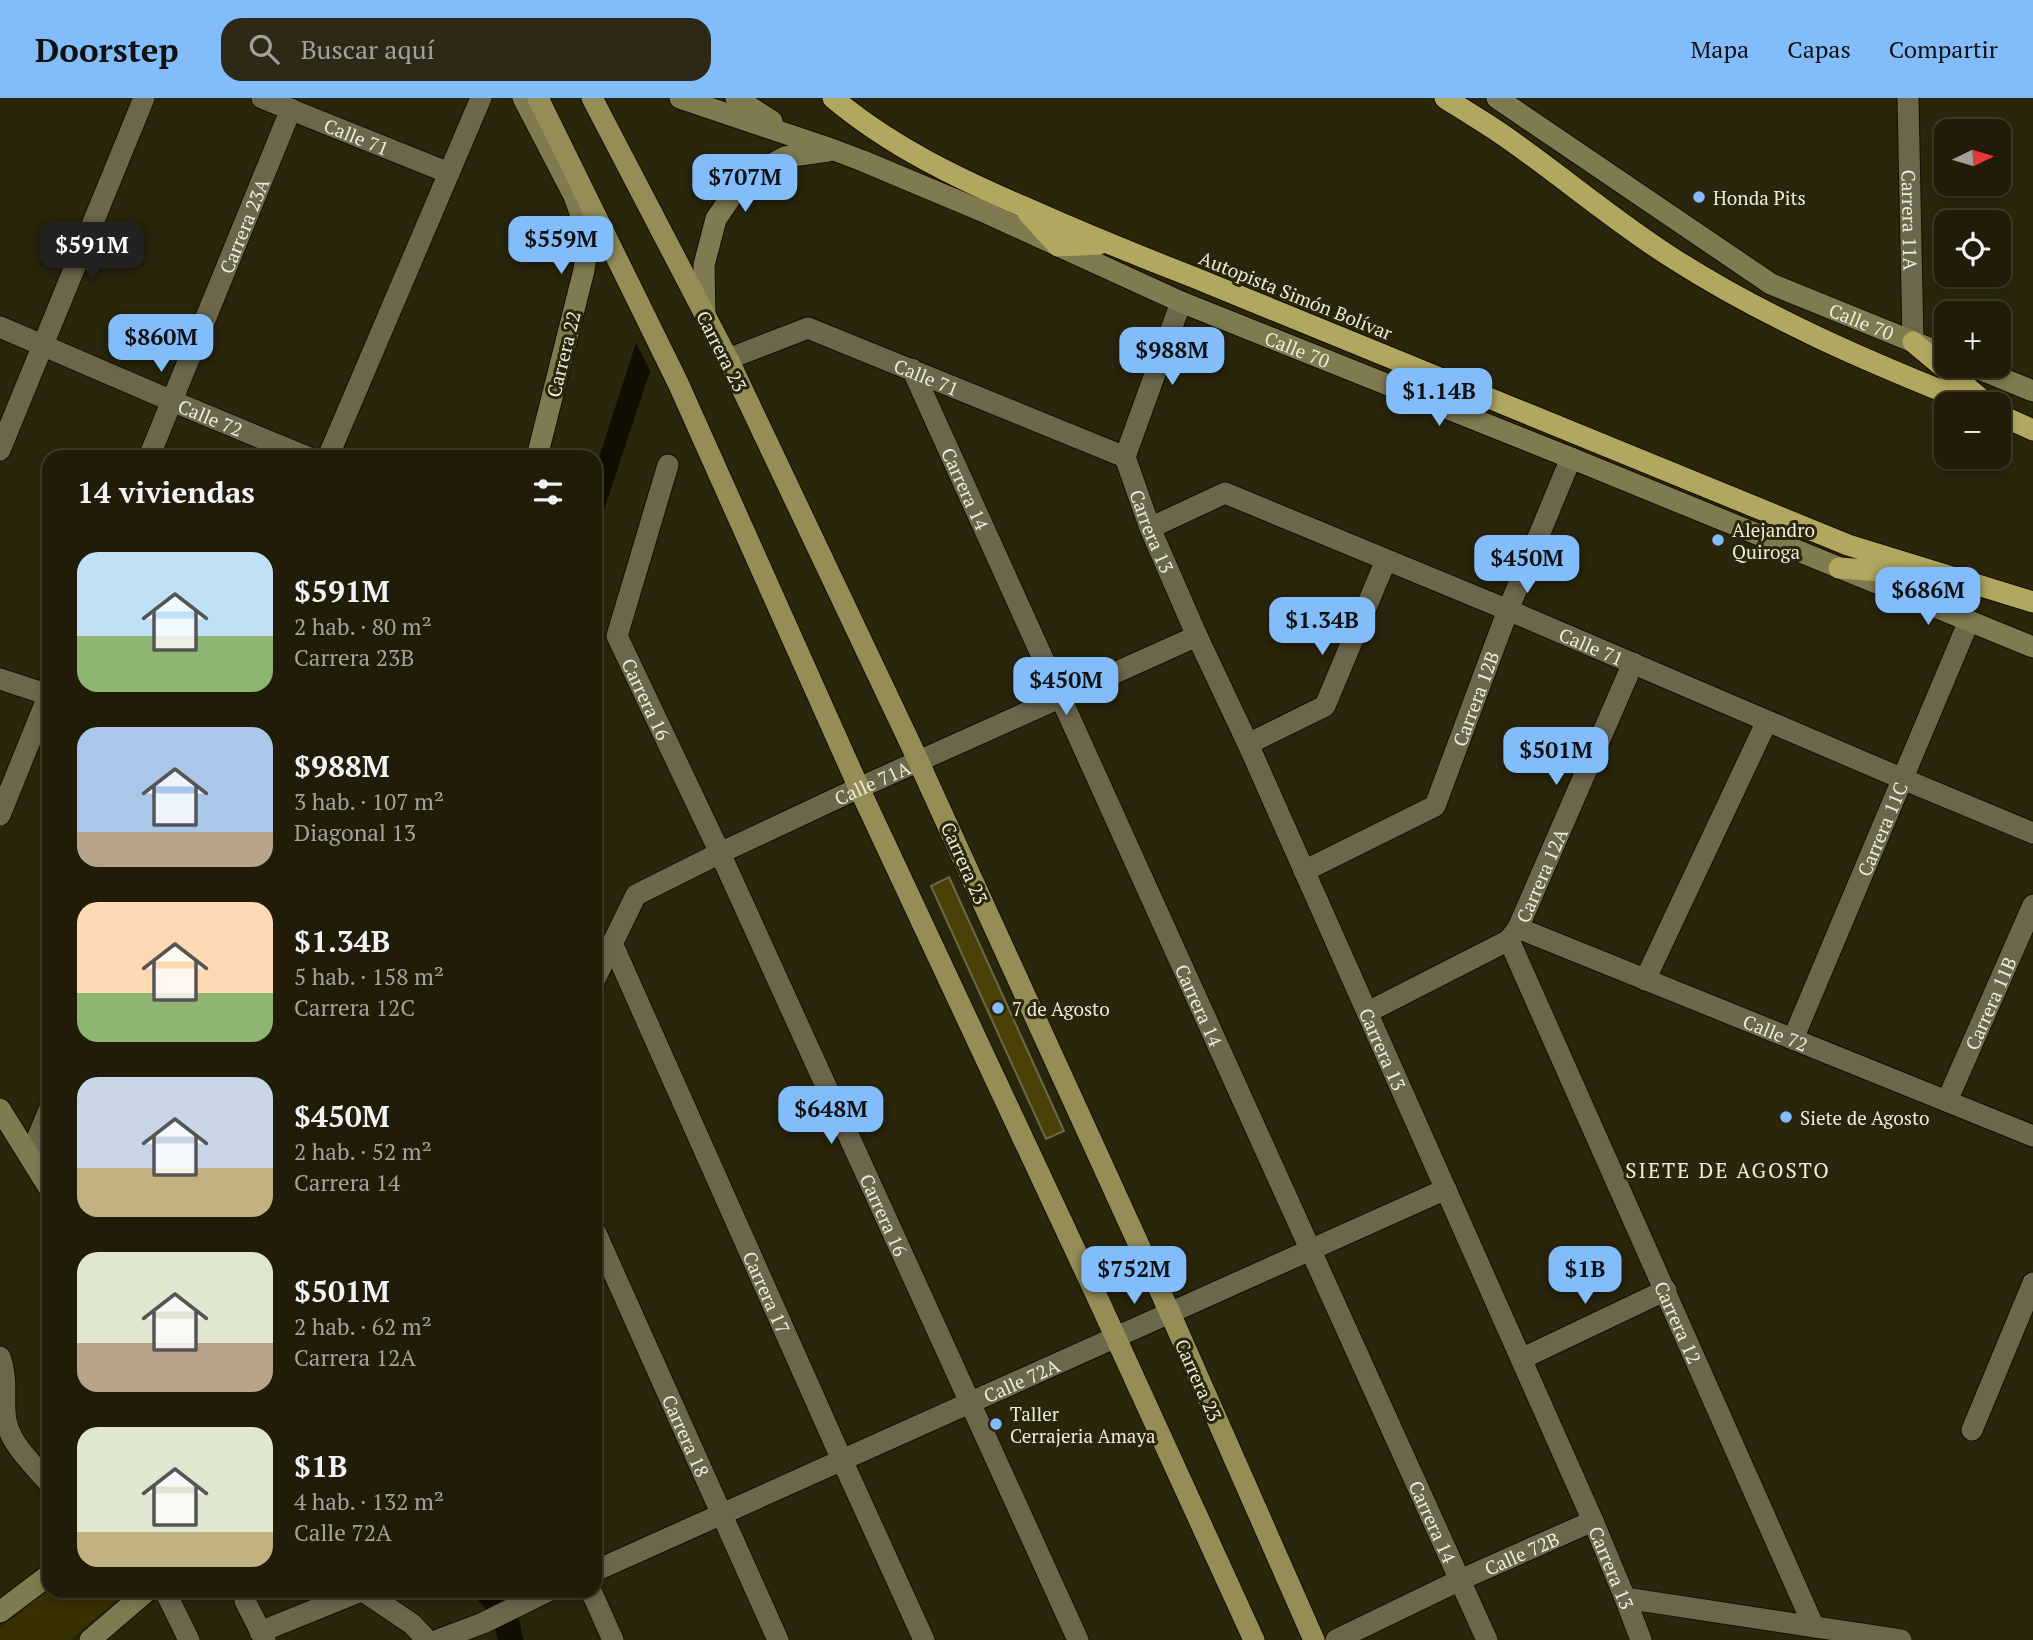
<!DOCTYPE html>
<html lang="es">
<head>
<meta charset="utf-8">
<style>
  :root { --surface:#201c08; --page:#2d2916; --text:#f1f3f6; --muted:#a2a19c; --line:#3d3a29; --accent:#83bcfa }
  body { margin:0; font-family:"PT Serif",serif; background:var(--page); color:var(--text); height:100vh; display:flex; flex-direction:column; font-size:26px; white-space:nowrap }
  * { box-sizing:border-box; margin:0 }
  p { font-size:23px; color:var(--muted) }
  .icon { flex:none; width:38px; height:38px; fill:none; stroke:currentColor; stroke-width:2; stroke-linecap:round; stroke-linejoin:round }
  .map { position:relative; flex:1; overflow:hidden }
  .side { position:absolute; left:42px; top:352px; width:560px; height:1148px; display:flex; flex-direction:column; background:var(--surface); border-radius:21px; box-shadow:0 4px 10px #0003,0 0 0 2px var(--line) }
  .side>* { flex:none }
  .needle { width:46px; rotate:85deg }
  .controls { position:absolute; left:1934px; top:21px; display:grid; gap:14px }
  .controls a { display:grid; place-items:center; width:77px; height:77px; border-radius:14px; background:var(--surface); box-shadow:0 4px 10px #0003,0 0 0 2px var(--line); font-size:35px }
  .price { position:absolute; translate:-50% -60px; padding:0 16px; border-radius:14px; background:var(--accent); color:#111; font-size:23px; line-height:46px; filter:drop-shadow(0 2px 4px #0008) }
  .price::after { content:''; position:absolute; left:50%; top:42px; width:21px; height:16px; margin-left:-10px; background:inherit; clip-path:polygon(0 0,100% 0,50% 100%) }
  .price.active { background:#222; color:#fff }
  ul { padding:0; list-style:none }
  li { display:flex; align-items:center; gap:21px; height:175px; padding:0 35px }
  li span { display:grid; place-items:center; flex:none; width:196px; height:140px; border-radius:21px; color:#555 }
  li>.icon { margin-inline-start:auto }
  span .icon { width:84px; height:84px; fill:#fffc; stroke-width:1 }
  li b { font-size:30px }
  h2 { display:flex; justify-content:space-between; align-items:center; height:84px; padding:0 35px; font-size:30px }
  header { display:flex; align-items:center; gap:42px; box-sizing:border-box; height:98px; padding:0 35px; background:var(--accent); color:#111 }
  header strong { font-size:33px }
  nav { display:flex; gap:38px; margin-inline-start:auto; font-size:24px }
  .search { width:490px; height:63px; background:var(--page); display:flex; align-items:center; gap:18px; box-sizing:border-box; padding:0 24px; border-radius:21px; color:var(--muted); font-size:26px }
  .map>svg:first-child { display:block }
</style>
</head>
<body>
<header>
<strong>Doorstep</strong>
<div class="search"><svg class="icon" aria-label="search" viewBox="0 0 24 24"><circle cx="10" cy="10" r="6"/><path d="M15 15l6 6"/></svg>Buscar aquí</div>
<nav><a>Mapa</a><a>Capas</a><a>Compartir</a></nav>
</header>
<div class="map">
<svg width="2033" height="1542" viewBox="0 0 2033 1542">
  <rect width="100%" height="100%" fill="#2a260b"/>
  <polygon fill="#373003" points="49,1491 49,1493 127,1493 70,1542 0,1542 0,1530 15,1519"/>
  <g fill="#110d00">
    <polygon points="636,245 650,273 595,439 595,372"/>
    <path d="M469,1493H503L520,1524L523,1542H498C495,1523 483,1505 469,1493Z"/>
  </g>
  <polygon fill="#494106" stroke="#6c684c" stroke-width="2" points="949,779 1064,1033 1046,1041 931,788"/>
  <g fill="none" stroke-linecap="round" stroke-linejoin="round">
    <defs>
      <g id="street">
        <path id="s1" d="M262,0L449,75"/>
        <path id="s2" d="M1908,0L1913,244"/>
        <path id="s3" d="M0,229L172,303L307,359"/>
        <path id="s4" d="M728,261L808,230L1125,359"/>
        <path id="s5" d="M912,271L1487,1542"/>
        <polyline points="0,352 144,0"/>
        <path id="s6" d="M149,359L291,11"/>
        <polyline points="328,359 481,0"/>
        <path id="s7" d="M1125,359L1150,430L1197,538L1248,646L1593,1423L1625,1500L1641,1542"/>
        <polyline points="1125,359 1181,204"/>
        <path id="s8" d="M668,367L617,538L720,755L1078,1542"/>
        <path id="s9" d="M1150,430L1225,395L1508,512L1903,681L2033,735"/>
        <polyline points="0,581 49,597"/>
        <polyline points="1248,646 1325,608 1386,462"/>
        <polyline points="0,717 49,596"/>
        <path id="s10" d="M1304,773L1435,708L1508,512L1571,360"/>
        <path id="s11" d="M1518,830L2033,1038"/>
        <path id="s12" d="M1509,842L1814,1529"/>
        <path id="s13" d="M612,845L842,1362L924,1542"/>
        <path id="s14" d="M595,881L636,797L720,755L850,694L1197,538"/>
        <polyline points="1645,882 1767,623"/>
        <path id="s15" d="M1368,914L1509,842L1518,830L1633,565"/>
        <path id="s16" d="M1793,941L1969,523"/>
        <path id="s17" d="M1947,1003L2033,807"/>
        <polyline points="30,1058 49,1012"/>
        <path id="s18" d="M595,1133L778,1542"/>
        <path d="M0,1259C7,1278 4,1296 5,1315C7,1344 31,1364 49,1385"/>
        <polyline points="1521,1261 1666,1192"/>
        <polyline points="1972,1332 2033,1185"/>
        <path id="s19" d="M595,1473L1446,1091"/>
        <polyline points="165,1493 189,1542"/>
        <polyline points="363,1493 412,1526 427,1542"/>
        <polyline points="591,1493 613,1542"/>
        <polyline points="1625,1500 1901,1542"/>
        <polyline points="245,1503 265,1542"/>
        <polyline points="260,1534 361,1493"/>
        <polyline points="438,1542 483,1525 548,1493"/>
        <path id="s20" d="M1336,1542L1460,1482L1593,1423"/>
      </g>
      <g id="secondary">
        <polyline points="523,0 574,98 584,126 587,151 584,172 537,359"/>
        <path id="s21" d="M680,0L834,52L863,63L982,113L1181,204L1571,360L2033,549"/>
        <polyline points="736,0 772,23"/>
        <path id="s22" d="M1497,0L1771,186L1946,257"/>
        <polyline points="705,218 704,167 716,121 733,96 752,77 785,59 828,53"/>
        <polyline points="1972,268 2033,293"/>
        <polyline points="0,1011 49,1090"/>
        <polyline points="0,1514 49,1477"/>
        <polyline points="90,1542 147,1493"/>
      </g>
      <g id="primary">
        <polyline points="538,0 678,285 859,690 1099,1203 1254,1542"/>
        <polyline points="592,0 728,261 910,645 1170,1215 1314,1542"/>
      </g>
      <g id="highway">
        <path d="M833,0C890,48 957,80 1024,109C1080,134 1136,157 1193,179L1848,447L2033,504"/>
        <path d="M1445,0C1464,12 1484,24 1503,37C1561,77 1614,123 1674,161C1768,221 1871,265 1974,306"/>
        <polyline points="1028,115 1058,148 1100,146"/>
        <polyline points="1913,244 1986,305"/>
        <polyline points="1998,316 2033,332"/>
        <polyline points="1839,470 1911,475"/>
      </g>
    </defs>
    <use href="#street" stroke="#130f00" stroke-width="23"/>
    <use href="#secondary" stroke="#130f00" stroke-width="23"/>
    <use href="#primary" stroke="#130f00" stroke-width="23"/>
    <use href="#highway" stroke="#130f00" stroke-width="23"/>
    <use href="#street" stroke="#6b674b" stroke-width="21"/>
    <use href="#secondary" stroke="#807a51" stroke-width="21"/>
    <use href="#primary" stroke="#958d56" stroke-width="21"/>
    <use href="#highway" stroke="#b1a75e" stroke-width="21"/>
  </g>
  <g fill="#83bcfa" stroke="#2a260b" stroke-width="2.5">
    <circle cx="1699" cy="99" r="7"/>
    <circle cx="1718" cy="442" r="7"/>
    <circle cx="998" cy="910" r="7"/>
    <circle cx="1786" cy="1019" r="7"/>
    <circle cx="996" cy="1326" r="7"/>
  </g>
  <g text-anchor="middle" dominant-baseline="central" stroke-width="6" stroke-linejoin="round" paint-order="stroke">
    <g font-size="19" fill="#edebdb" stroke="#2a260b">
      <text stroke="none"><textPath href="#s1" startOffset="102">Calle 71</textPath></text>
      <text stroke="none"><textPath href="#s2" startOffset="122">Carrera 11A</textPath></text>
      <text stroke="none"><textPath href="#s6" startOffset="250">Carrera 23A</textPath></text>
      <text transform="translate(1296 197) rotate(22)">Autopista Simón Bolívar</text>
      <text stroke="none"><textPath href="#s22" startOffset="429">Calle 70</textPath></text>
      <text stroke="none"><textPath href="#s21" startOffset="667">Calle 70</textPath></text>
      <text transform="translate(722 253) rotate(63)">Carrera 23</text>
      <text transform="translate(563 256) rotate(-76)">Carrera 22</text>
      <text stroke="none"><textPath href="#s4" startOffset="214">Calle 71</textPath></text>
      <text stroke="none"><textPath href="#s3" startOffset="229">Calle 72</textPath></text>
      <text stroke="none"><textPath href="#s5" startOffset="131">Carrera 14</textPath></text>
      <text stroke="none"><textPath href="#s7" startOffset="79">Carrera 13</textPath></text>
      <text stroke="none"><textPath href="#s9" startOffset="480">Calle 71</textPath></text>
      <text stroke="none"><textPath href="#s8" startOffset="248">Carrera 16</textPath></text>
      <text stroke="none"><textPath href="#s10" startOffset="261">Carrera 12B</textPath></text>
      <text stroke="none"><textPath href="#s14" startOffset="355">Calle 71A</textPath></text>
      <text stroke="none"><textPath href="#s16" startOffset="228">Carrera 11C</textPath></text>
      <text transform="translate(965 765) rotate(66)">Carrera 23</text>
      <text stroke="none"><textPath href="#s15" startOffset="231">Carrera 12A</textPath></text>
      <text stroke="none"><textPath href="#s17" startOffset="107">Carrera 11B</textPath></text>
      <text stroke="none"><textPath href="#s5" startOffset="698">Carrera 14</textPath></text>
      <text stroke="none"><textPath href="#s11" startOffset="278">Calle 72</textPath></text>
      <text stroke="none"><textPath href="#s7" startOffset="646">Carrera 13</textPath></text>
      <text stroke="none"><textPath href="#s8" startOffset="816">Carrera 16</textPath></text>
      <text stroke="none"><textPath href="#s13" startOffset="382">Carrera 17</textPath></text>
      <text stroke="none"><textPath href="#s12" startOffset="418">Carrera 12</textPath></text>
      <text stroke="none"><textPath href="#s19" startOffset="467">Calle 72A</textPath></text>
      <text transform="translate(1199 1282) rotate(66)">Carrera 23</text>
      <text stroke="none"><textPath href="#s18" startOffset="224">Carrera 18</textPath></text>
      <text stroke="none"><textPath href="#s5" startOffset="1265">Carrera 14</textPath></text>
      <text stroke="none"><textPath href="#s20" startOffset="205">Calle 72B</textPath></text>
      <text stroke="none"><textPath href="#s7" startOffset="1213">Carrera 13</textPath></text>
    </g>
    <g font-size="19" fill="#edebdb" stroke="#2a260b" text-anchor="start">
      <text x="1713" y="99">Honda Pits</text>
      <text x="1732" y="431">Alejandro<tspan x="1732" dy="22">Quiroga</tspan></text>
      <text x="1012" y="910">7 de Agosto</text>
      <text x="1800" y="1019">Siete de Agosto</text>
      <text x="1010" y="1315">Taller<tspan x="1010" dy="22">Cerrajeria Amaya</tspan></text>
    </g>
    <g font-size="21" letter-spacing="2" fill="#edebdb" stroke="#2a260b">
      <text x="1728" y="1072">SIETE DE AGOSTO</text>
    </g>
  </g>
</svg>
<div class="controls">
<a><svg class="needle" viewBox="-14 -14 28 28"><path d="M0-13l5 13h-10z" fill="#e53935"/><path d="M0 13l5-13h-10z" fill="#a2a19c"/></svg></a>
<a><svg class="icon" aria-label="locate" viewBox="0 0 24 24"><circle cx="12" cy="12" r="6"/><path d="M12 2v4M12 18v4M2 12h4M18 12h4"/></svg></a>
<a>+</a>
<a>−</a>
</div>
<b class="price" style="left:745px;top:116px">$707M</b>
<b class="price" style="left:561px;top:178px">$559M</b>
<b class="price active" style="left:92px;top:184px">$591M</b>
<b class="price" style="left:161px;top:276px">$860M</b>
<b class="price" style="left:1172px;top:289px">$988M</b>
<b class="price" style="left:1439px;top:330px">$1.14B</b>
<b class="price" style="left:1527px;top:497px">$450M</b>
<b class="price" style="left:1928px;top:529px">$686M</b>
<b class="price" style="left:1322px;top:559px">$1.34B</b>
<b class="price" style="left:1066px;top:619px">$450M</b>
<b class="price" style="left:1556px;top:689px">$501M</b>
<b class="price" style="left:831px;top:1048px">$648M</b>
<b class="price" style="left:1134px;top:1208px">$752M</b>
<b class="price" style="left:1585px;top:1208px">$1B</b>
<section class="side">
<h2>14 viviendas<svg class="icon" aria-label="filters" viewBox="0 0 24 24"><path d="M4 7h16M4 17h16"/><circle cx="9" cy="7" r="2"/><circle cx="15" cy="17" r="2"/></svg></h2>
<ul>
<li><span style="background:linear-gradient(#bfe0f5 60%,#8fb573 0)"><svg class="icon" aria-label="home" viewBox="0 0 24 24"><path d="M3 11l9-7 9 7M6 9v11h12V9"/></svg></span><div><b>$591M</b><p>2 hab. · 80 m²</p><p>Carrera 23B</p></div></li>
<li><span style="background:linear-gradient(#a9c7e8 75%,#b9a48a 0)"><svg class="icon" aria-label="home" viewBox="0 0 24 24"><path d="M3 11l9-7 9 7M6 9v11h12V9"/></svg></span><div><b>$988M</b><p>3 hab. · 107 m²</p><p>Diagonal 13</p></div></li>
<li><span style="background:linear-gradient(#ffd9b3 65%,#8fb573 0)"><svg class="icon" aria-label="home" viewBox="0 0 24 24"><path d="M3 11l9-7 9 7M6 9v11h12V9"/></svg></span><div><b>$1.34B</b><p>5 hab. · 158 m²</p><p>Carrera 12C</p></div></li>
<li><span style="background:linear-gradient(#c9d6e8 65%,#c2b280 0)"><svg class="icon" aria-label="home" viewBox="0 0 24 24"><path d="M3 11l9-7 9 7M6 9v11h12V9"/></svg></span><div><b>$450M</b><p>2 hab. · 52 m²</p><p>Carrera 14</p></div></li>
<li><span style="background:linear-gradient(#dfe7d0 65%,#b9a48a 0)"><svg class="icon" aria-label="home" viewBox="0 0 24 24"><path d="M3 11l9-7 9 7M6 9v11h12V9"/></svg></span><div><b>$501M</b><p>2 hab. · 62 m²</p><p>Carrera 12A</p></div></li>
<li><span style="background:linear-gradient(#dfe7d0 75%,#c2b280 0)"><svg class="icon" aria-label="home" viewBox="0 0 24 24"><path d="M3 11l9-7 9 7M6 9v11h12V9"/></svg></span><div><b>$1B</b><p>4 hab. · 132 m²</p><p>Calle 72A</p></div></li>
</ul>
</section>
</div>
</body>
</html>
